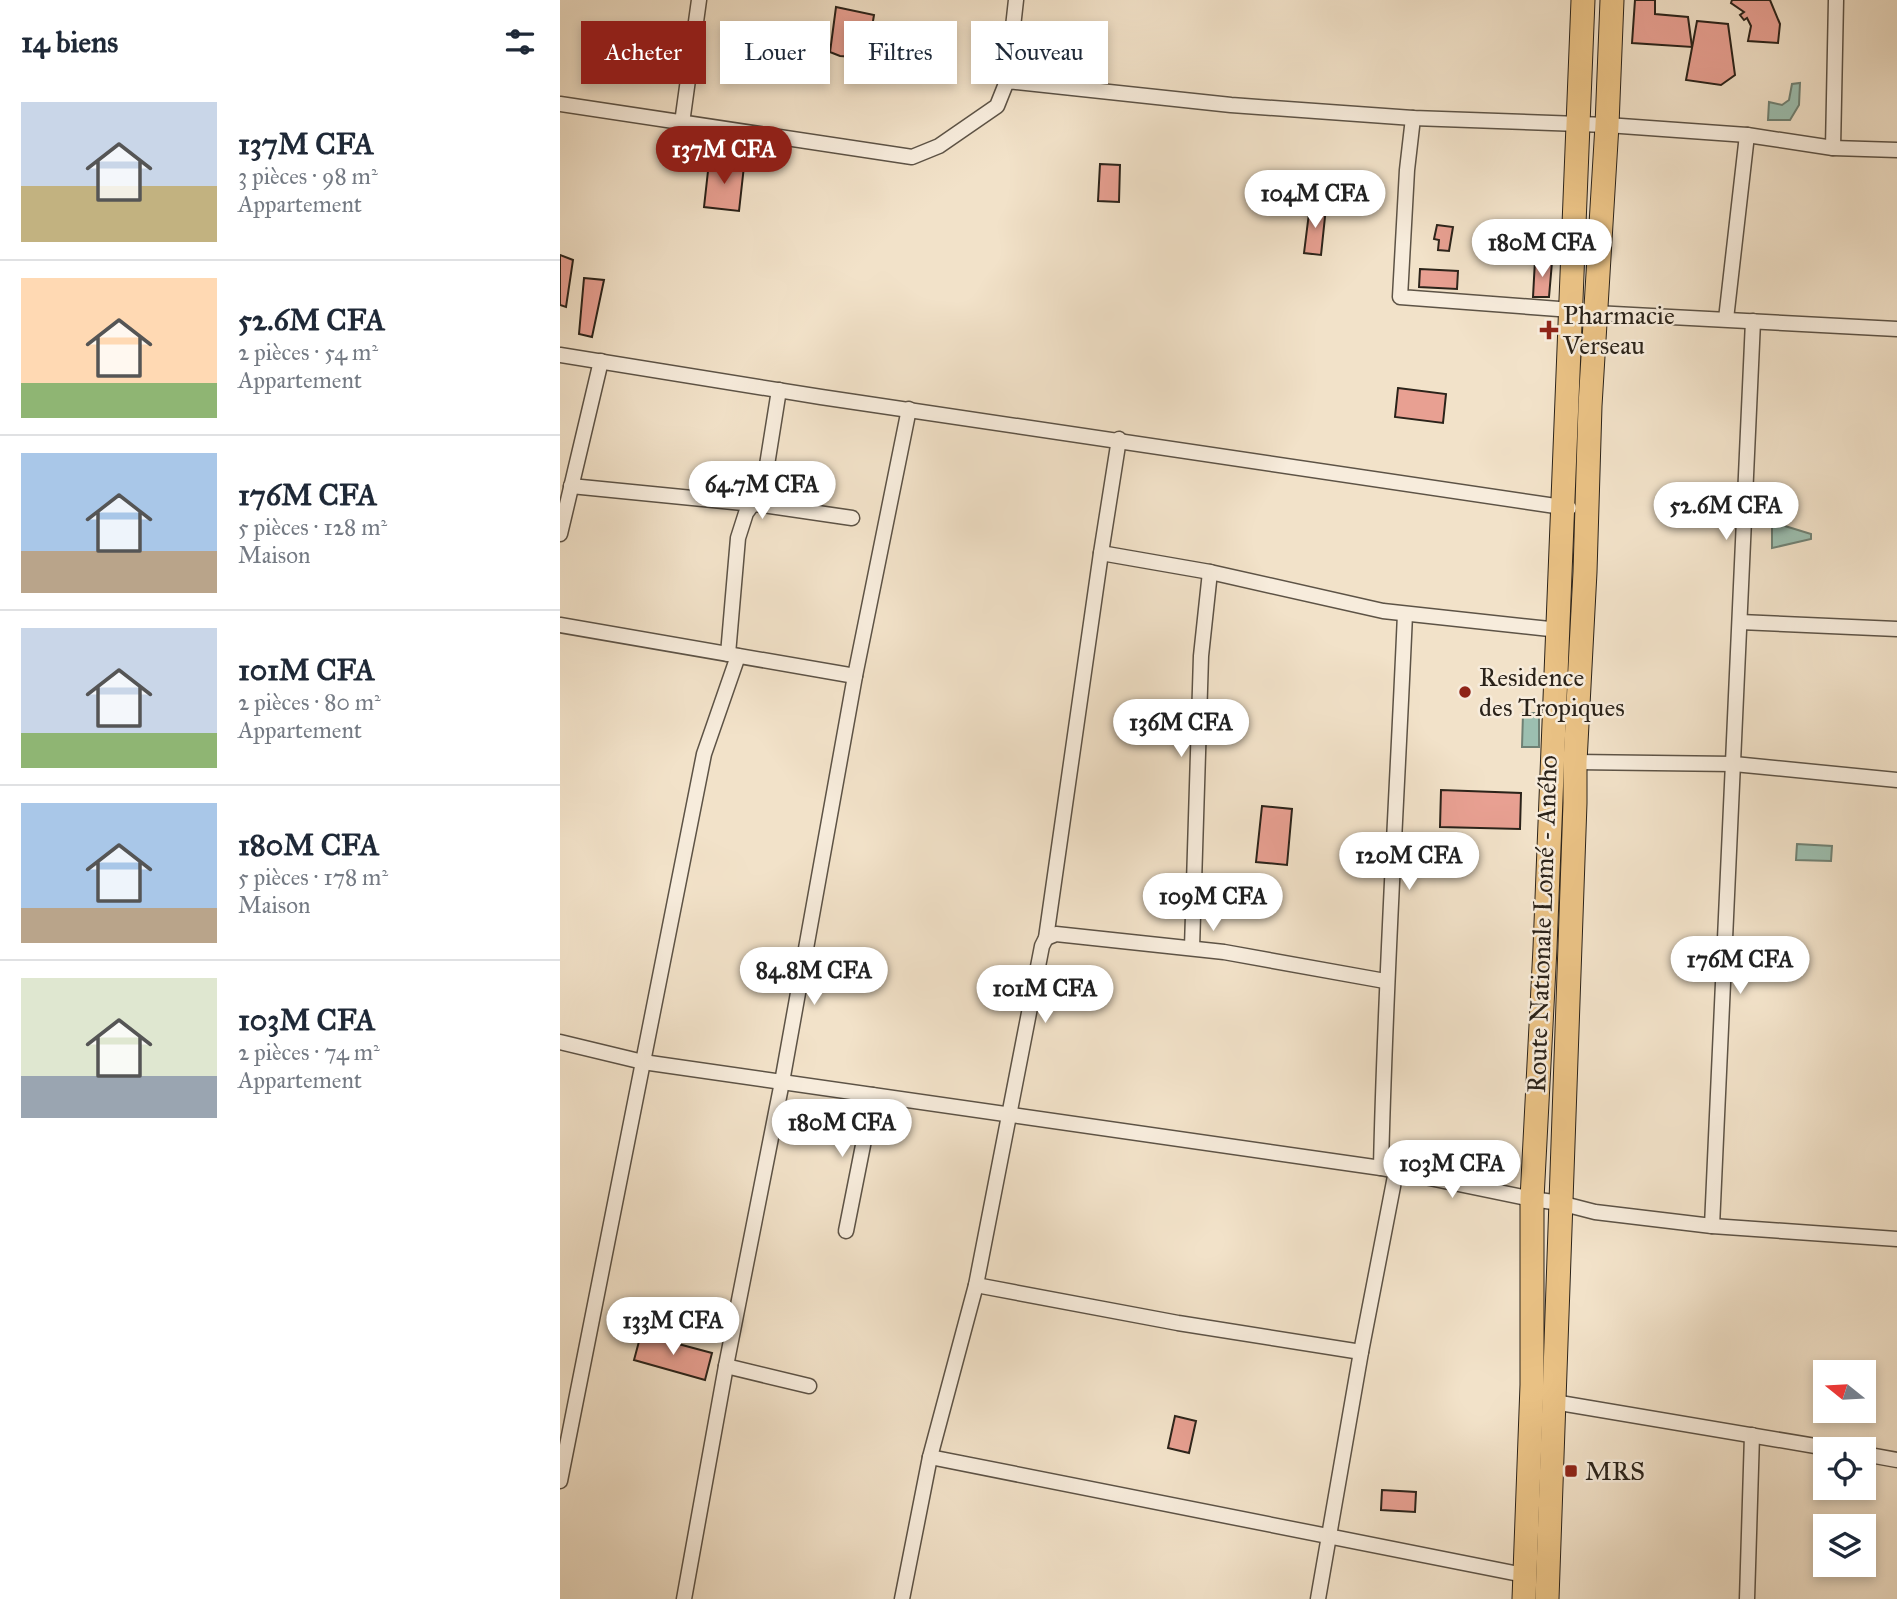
<!DOCTYPE html>
<html lang="fr">
<head>
<meta charset="utf-8">
<style>
  :root { --surface:#fff; --page:#f6f6f7; --text:#1f2937; --muted:#747a83; --line:#e0e1e3; --accent:#8f2418 }
  body { margin:0; font-family:"IM FELL Great Primer",serif; background:var(--page); color:var(--text); height:100vh; display:flex; flex-direction:column; font-size:26px; white-space:nowrap }
  * { box-sizing:border-box; margin:0 }
  p { font-size:23px; color:var(--muted) }
  .icon { flex:none; width:38px; height:38px; fill:none; stroke:currentColor; stroke-width:2; stroke-linecap:round; stroke-linejoin:round }
  .map { position:relative; flex:1; overflow:hidden }
  .details { display:flex; flex-direction:column; background:var(--surface); width:560px }
  .details>* { flex:none }
  .hud { position:absolute; left:21px; top:21px; width:665px; height:63px; display:flex; gap:14px }
  .needle { width:46px; rotate:288deg }
  .controls { position:absolute; left:1253px; top:1360px; display:grid; gap:14px }
  .controls a { display:grid; place-items:center; width:63px; height:63px; border-radius:0px; background:var(--surface); box-shadow:0 4px 10px #0003; font-size:35px }
  .price { position:absolute; translate:-50% -60px; padding:0 16px; border-radius:24px; background:#fff; color:#222; font-size:23px; line-height:46px; filter:drop-shadow(0 2px 4px #0008) }
  .price::after { content:''; position:absolute; left:50%; top:42px; width:21px; height:16px; margin-left:-10px; background:inherit; clip-path:polygon(0 0,100% 0,50% 100%) }
  .price.on { background:var(--accent); color:#fff }
  ul { padding:0; list-style:none }
  li { display:flex; align-items:center; gap:21px; height:175px; padding:0 21px }
  li+li { border-top:2px solid var(--line) }
  li span { display:grid; place-items:center; flex:none; width:196px; height:140px; border-radius:0px; color:#555 }
  li>.icon { margin-inline-start:auto }
  span .icon { width:84px; height:84px; fill:#fffc; stroke-width:1 }
  li b { font-size:30px }
  h2 { display:flex; justify-content:space-between; align-items:center; height:84px; padding:0 21px; font-size:30px }
  .pill { padding:0 24px; border-radius:0px; background:var(--surface); box-shadow:0 4px 10px #0003; font-size:24px; line-height:63px }
  .pill.on { background:var(--accent); color:#fff }
  main { display:flex; flex:1; min-height:0 }
  .map>svg:first-child { display:block }
</style>
</head>
<body>
<main>
<section class="details">
<h2>14 biens<svg class="icon" aria-label="filters" viewBox="0 0 24 24"><path d="M4 7h16M4 17h16"/><circle cx="9" cy="7" r="2"/><circle cx="15" cy="17" r="2"/></svg></h2>
<ul>
<li><span style="background:linear-gradient(#c9d6e8 60%,#c2b280 0)"><svg class="icon" aria-label="home" viewBox="0 0 24 24"><path d="M3 11l9-7 9 7M6 9v11h12V9"/></svg></span><div><b>137M CFA</b><p>3 pièces · 98 m²</p><p>Appartement</p></div></li>
<li><span style="background:linear-gradient(#ffd9b3 75%,#8fb573 0)"><svg class="icon" aria-label="home" viewBox="0 0 24 24"><path d="M3 11l9-7 9 7M6 9v11h12V9"/></svg></span><div><b>52.6M CFA</b><p>2 pièces · 54 m²</p><p>Appartement</p></div></li>
<li><span style="background:linear-gradient(#a9c7e8 70%,#b9a48a 0)"><svg class="icon" aria-label="home" viewBox="0 0 24 24"><path d="M3 11l9-7 9 7M6 9v11h12V9"/></svg></span><div><b>176M CFA</b><p>5 pièces · 128 m²</p><p>Maison</p></div></li>
<li><span style="background:linear-gradient(#c9d6e8 75%,#8fb573 0)"><svg class="icon" aria-label="home" viewBox="0 0 24 24"><path d="M3 11l9-7 9 7M6 9v11h12V9"/></svg></span><div><b>101M CFA</b><p>2 pièces · 80 m²</p><p>Appartement</p></div></li>
<li><span style="background:linear-gradient(#a9c7e8 75%,#b9a48a 0)"><svg class="icon" aria-label="home" viewBox="0 0 24 24"><path d="M3 11l9-7 9 7M6 9v11h12V9"/></svg></span><div><b>180M CFA</b><p>5 pièces · 178 m²</p><p>Maison</p></div></li>
<li><span style="background:linear-gradient(#dfe7d0 70%,#9aa5b1 0)"><svg class="icon" aria-label="home" viewBox="0 0 24 24"><path d="M3 11l9-7 9 7M6 9v11h12V9"/></svg></span><div><b>103M CFA</b><p>2 pièces · 74 m²</p><p>Appartement</p></div></li>
</ul>
</section>
<div class="map">
<svg width="1337" height="1599" viewBox="0 0 1337 1599">
  <rect width="100%" height="100%" fill="#f2e2c9"/>
  <filter id="stains"><feTurbulence type="fractalNoise" baseFrequency=".00286" numOctaves="4"/><feColorMatrix values="0 0 0 0 .2 0 0 0 0 .09 0 0 0 0 .02 0 0 0 .5 -.17"/></filter>
  <radialGradient id="worn" r=".72"><stop offset=".6" stop-color="#630" stop-opacity="0"/><stop offset="1" stop-color="#630" stop-opacity=".3"/></radialGradient>
  <g fill="#9cbfb0" stroke="#6f8174" stroke-width="2">
    <polygon points="1240,83 1239,105 1230,120 1208,120 1209,102 1222,105 1229,100 1232,84"/>
    <polygon points="1212,522 1251,534 1251,539 1212,548"/>
    <polygon points="963,713 979,713 979,747 962,747"/>
    <polygon points="1237,844 1272,846 1271,861 1236,860"/>
  </g>
  <g fill="#e8a092" stroke="#2b231a" stroke-width="2">
    <polygon points="1075,0 1095,0 1095,14 1128,17 1132,47 1072,43"/>
    <polygon points="1172,0 1210,0 1220,24 1218,43 1188,41 1191,26 1187,18 1184,20 1180,15 1184,12 1171,3"/>
    <polygon points="276,7 314,15 307,58 280,56 270,52"/>
    <polygon points="1137,21 1168,24 1175,75 1161,85 1126,80"/>
    <polygon points="149,162 184,166 179,211 144,207"/>
    <polygon points="540,164 560,165 559,202 538,201"/>
    <polygon points="750,205 766,207 761,255 744,253"/>
    <polygon points="977,221 993,222 992,256 975,255"/>
    <polygon points="877,225 893,227 889,251 878,250 879,240 874,239"/>
    <polygon points="0,255 13,260 6,307 0,305"/>
    <polygon points="975,260 992,262 989,297 973,297"/>
    <polygon points="860,269 898,271 897,289 859,287"/>
    <polygon points="24,278 44,280 32,337 19,334"/>
    <polygon points="838,388 886,394 883,423 835,417"/>
    <polygon points="881,790 961,793 960,829 880,827"/>
    <polygon points="702,806 732,809 727,865 696,862"/>
    <polygon points="81,1334 152,1353 145,1380 74,1360"/>
    <polygon points="615,1416 636,1421 629,1453 608,1448"/>
    <polygon points="822,1490 856,1492 855,1512 821,1510"/>
  </g>
  <g fill="none" stroke-linecap="round" stroke-linejoin="round">
    <defs>
      <g id="minor">
        <polyline points="447,81 456,0"/>
        <polyline points="0,104 352,157 379,146 437,106 447,81 671,105 853,118 1047,125 1187,135 1273,148 1337,150"/>
        <polyline points="853,118 847,170 840,297 1012,310"/>
        <polyline points="122,123 139,0"/>
        <polyline points="1273,148 1276,0"/>
        <polyline points="1035,313 1337,329"/>
        <polyline points="1166,319 1187,135"/>
        <polyline points="0,355 261,397 1009,508"/>
        <polyline points="11,486 203,505 292,518"/>
        <polyline points="0,534 41,361"/>
        <polyline points="541,553 650,572 823,611 999,630"/>
        <polyline points="1180,622 1337,629"/>
        <polyline points="0,625 295,676"/>
        <polyline points="168,654 178,538 186,513 203,490 219,390"/>
        <polyline points="1015,762 1174,764 1337,780"/>
        <polyline points="486,938 496,934 664,952 825,981"/>
        <polyline points="632,948 641,656 650,572"/>
        <polyline points="0,1042 83,1062 821,1168 972,1199 1000,1203 1035,1212 1152,1226 1337,1239"/>
        <path d="M821,1168C825,983 837,799 845,614"/>
        <polyline points="1152,1226 1193,321"/>
        <polyline points="286,1231 313,1095"/>
        <polyline points="416,1285 618,1323 801,1352"/>
        <polyline points="166,1366 249,1386"/>
        <polyline points="994,1402 1273,1449"/>
        <polyline points="1304,1454 1337,1460"/>
        <polyline points="370,1457 964,1575"/>
        <polyline points="0,1481 144,754 178,656"/>
        <polyline points="124,1599 166,1366 222,1082 295,676 349,409"/>
        <polyline points="342,1599 370,1457 416,1285 482,946 486,938 541,553 559,439"/>
        <polyline points="758,1599 801,1352 836,1171"/>
        <polyline points="1187,1599 1192,1435"/>
      </g>
      <g id="trunk">
        <polyline points="964,1599 972,1385 972,1199 985,948 1023,0"/>
        <polyline points="987,1599 1015,803 1015,762 1025,572 1030,406 1047,125 1052,0"/>
      </g>
    </defs>
    <use href="#minor" stroke="#5d5346" stroke-width="17"/>
    <use href="#trunk" stroke="#2b231a" stroke-width="25"/>
    <use href="#minor" stroke="#f7ecdc" stroke-width="14"/>
    <use href="#trunk" stroke="#e9c184" stroke-width="23"/>
  </g>
  <g fill="#8f2418" stroke="#f7ecdc" stroke-width="2.5">
    <path d="M985.5 319.5h7v7h7v7h-7v7h-7v-7h-7v-7h7z"/>
    <circle cx="905" cy="692" r="7"/>
    <rect x="1004" y="1464" width="14" height="14" rx="3.5"/>
  </g>
  <g text-anchor="middle" dominant-baseline="central" stroke-width="5" stroke-linejoin="round" paint-order="stroke">
    <g font-size="26" fill="#2b231a" stroke="#f7ecdc" text-anchor="start">
      <text x="1003" y="315">Pharmacie<tspan x="1003" dy="30">Verseau</tspan></text>
      <text x="919" y="677">Residence<tspan x="919" dy="30">des Tropiques</tspan></text>
      <text x="1025" y="1471">MRS</text>
    </g>
    <g font-size="26" fill="#2b231a" stroke="#f7ecdc">
      <text transform="translate(982 924) rotate(-88)">Route Nationale Lomé - Aného</text>
    </g>
  </g>
  <rect width="100%" height="100%" filter="url(#stains)"/>
  <rect width="100%" height="100%" fill="url(#worn)"/>
</svg>
<div class="controls">
<a><svg class="needle" viewBox="-14 -14 28 28"><path d="M0-13l5 13h-10z" fill="#e53935"/><path d="M0 13l5-13h-10z" fill="#747a83"/></svg></a>
<a><svg class="icon" aria-label="locate" viewBox="0 0 24 24"><circle cx="12" cy="12" r="6"/><path d="M12 2v4M12 18v4M2 12h4M18 12h4"/></svg></a>
<a><svg class="icon" aria-label="layers" viewBox="0 0 24 24"><path d="M12 4l9 5-9 5-9-5zM3 14l9 5 9-5"/></svg></a>
</div>
<b class="price on" style="left:164px;top:186px">137M CFA</b>
<b class="price" style="left:755px;top:230px">104M CFA</b>
<b class="price" style="left:982px;top:279px">180M CFA</b>
<b class="price" style="left:202px;top:521px">64.7M CFA</b>
<b class="price" style="left:1166px;top:542px">52.6M CFA</b>
<b class="price" style="left:621px;top:759px">136M CFA</b>
<b class="price" style="left:849px;top:892px">120M CFA</b>
<b class="price" style="left:653px;top:933px">109M CFA</b>
<b class="price" style="left:1180px;top:996px">176M CFA</b>
<b class="price" style="left:254px;top:1007px">84.8M CFA</b>
<b class="price" style="left:485px;top:1025px">101M CFA</b>
<b class="price" style="left:282px;top:1159px">180M CFA</b>
<b class="price" style="left:892px;top:1200px">103M CFA</b>
<b class="price" style="left:113px;top:1357px">133M CFA</b>
<div class="hud">
<a class="pill on">Acheter</a>
<a class="pill">Louer</a>
<a class="pill">Filtres</a>
<a class="pill">Nouveau</a>
</div>
</div>
</main>
</body>
</html>
